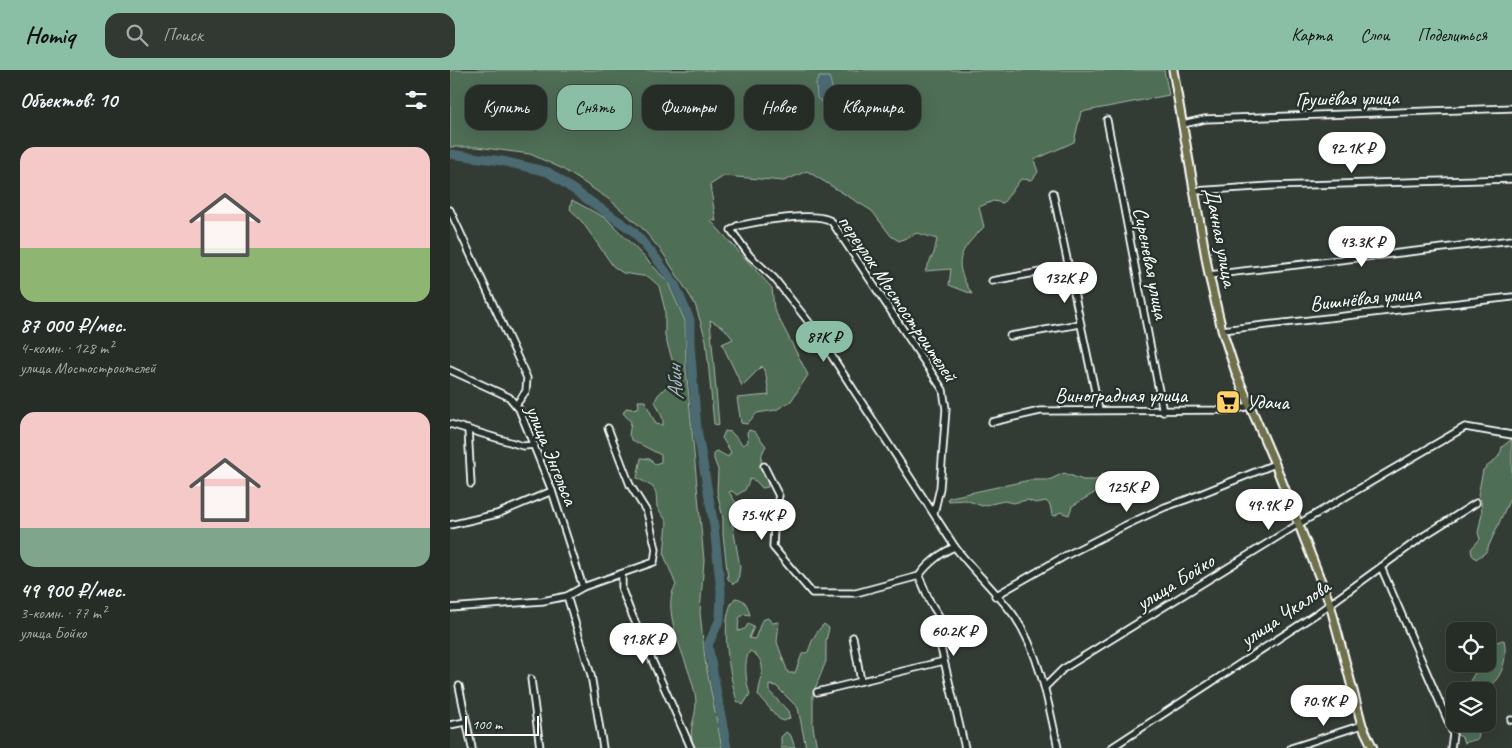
<!DOCTYPE html>
<html lang="ru">
<head>
<meta charset="utf-8">
<style>
  :root { --surface:#262d27; --page:#323933; --text:#f1f3f6; --muted:#a4a8a7; --line:#424944; --accent:#8abfa5 }
  body { margin:0; font-family:Caveat,sans-serif; background:var(--page); color:var(--text); height:100vh; display:flex; flex-direction:column; font-size:19px; white-space:nowrap }
  * { box-sizing:border-box; margin:0 }
  p { font-size:16px; color:var(--muted) }
  .icon { flex:none; width:28px; height:28px; fill:none; stroke:currentColor; stroke-width:2; stroke-linecap:round; stroke-linejoin:round }
  .map { position:relative; flex:1; overflow:hidden }
  .drawer { display:flex; flex-direction:column; background:var(--surface); width:450px }
  .drawer>* { flex:none }
  .hud { position:absolute; left:15px; top:15px; width:475px; height:45px; display:flex; gap:10px }
  .controls { position:absolute; left:996px; top:552px; display:grid; gap:10px }
  .controls a { display:grid; place-items:center; width:50px; height:50px; border-radius:10px; background:var(--surface); box-shadow:0 5px 20px #0002,0 0 0 1px var(--line); font-size:25px }
  .scale { position:absolute; left:15px; bottom:12px; width:74px; box-sizing:border-box; padding-left:5px; border:2px solid #fff; border-top:0; font-size:14px; line-height:18px; white-space:nowrap; color:#fff; -webkit-text-stroke:4px #26332d; paint-order:stroke }
  .price { position:absolute; translate:-50% -42px; padding:0 11px; border-radius:18px; background:#fff; color:#222; font-size:16px; line-height:32px; filter:drop-shadow(0 1px 2px #0008) }
  .price::after { content:''; position:absolute; left:50%; top:30px; width:15px; height:11px; margin-left:-8px; background:inherit; clip-path:polygon(0 0,100% 0,50% 100%) }
  .price.current { background:var(--accent); color:#111 }
  ul { padding:0; list-style:none }
  li { display:grid; align-content:center; gap:10px; height:265px; padding:0 20px }
  li span { display:grid; place-items:center; height:155px; border-radius:15px; color:#555 }
  li>.icon { margin-inline-start:auto }
  span .icon { width:90px; height:90px; fill:#fffc; stroke-width:1 }
  li b { font-size:21px }
  h2 { display:flex; justify-content:space-between; align-items:center; height:60px; padding:0 20px; font-size:21px }
  .pill { padding:0 18px; border-radius:15px; background:var(--surface); box-shadow:0 5px 20px #0002,0 0 0 1px var(--line); font-size:18px; line-height:45px }
  .pill.current { background:var(--accent); color:#111 }
  header { display:flex; align-items:center; gap:30px; box-sizing:border-box; height:70px; padding:0 25px; background:var(--accent); color:#111 }
  header strong { font-size:24px }
  nav { display:flex; gap:28px; margin-inline-start:auto; font-size:18px }
  .search { width:350px; height:45px; background:var(--page); display:flex; align-items:center; gap:12px; box-sizing:border-box; padding:0 18px; border-radius:15px; color:var(--muted); font-size:19px }
  main { display:flex; flex:1; min-height:0 }
  .map>svg:first-child { display:block }
</style>
</head>
<body>
<header>
<strong>Homiq</strong>
<div class="search"><svg class="icon" aria-label="search" viewBox="0 0 24 24"><circle cx="10" cy="10" r="6"/><path d="M15 15l6 6"/></svg>Поиск</div>
<nav><a>Карта</a><a>Слои</a><a>Поделиться</a></nav>
</header>
<main>
<section class="drawer">
<h2>Объектов: 10<svg class="icon" aria-label="filters" viewBox="0 0 24 24"><path d="M4 7h16M4 17h16"/><circle cx="9" cy="7" r="2"/><circle cx="15" cy="17" r="2"/></svg></h2>
<ul>
<li><span style="background:linear-gradient(#f6c9c9 65%,#8fb573 0)"><svg class="icon" aria-label="home" viewBox="0 0 24 24"><path d="M3 11l9-7 9 7M6 9v11h12V9"/></svg></span><div><b>87 000 ₽/мес.</b><p>4-комн. · 128 m²</p><p>улица Мостостроителей</p></div></li>
<li><span style="background:linear-gradient(#f6c9c9 75%,#7fa58c 0)"><svg class="icon" aria-label="home" viewBox="0 0 24 24"><path d="M3 11l9-7 9 7M6 9v11h12V9"/></svg></span><div><b>49 900 ₽/мес.</b><p>3-комн. · 77 m²</p><p>улица Бойко</p></div></li>
</ul>
</section>
<div class="map">
<svg width="1062" height="678" viewBox="0 0 1062 678">
  <rect width="100%" height="100%" fill="#333c34"/>
  <filter id="ink" filterUnits="userSpaceOnUse"><feTurbulence type="fractalNoise" baseFrequency=".02" numOctaves="2"/><feDisplacementMap in="SourceGraphic" scale="10" xChannelSelector="R" yChannelSelector="G"/><feConvolveMatrix kernelMatrix="1 2 1 2 8 2 1 2 1" color-interpolation-filters="sRGB"/></filter>
  <g filter="url(#ink)">
    <g fill="#506e56" stroke="#a8b6aa">
      <path d="M0,0H714L719,25L631,42L624,72L584,90L588,102L582,110L571,109L553,133L543,131L529,137L534,157C508,182 502,192 522,224L499,215L501,199L475,201L484,183L487,169L467,163L449,171L441,166L422,141L357,101L334,111L274,106L260,115L266,151L260,150L322,218L324,239L358,305L341,331L326,340L307,343L297,354L291,353L287,328L319,325L316,305L312,296L292,316L272,274L283,269L274,258L260,250L269,355L264,354L256,270L245,234L213,183L192,158L160,130L133,112L111,98L80,84L27,77H0Z"/>
      <path d="M122,130L157,149L204,197L218,213L235,251L236,297L254,490L250,542L255,590L272,678H244C237,655 246,652 246,632C245,602 207,542 226,515L214,485L217,452L207,437L206,423L203,417L187,408L191,388L200,389L205,394L211,392V385L182,370L179,365L181,352L173,343L176,338L183,339L189,337L188,331H195L206,354L213,355V349L205,331L208,325L227,306L215,266V240L209,216L199,207L173,203L163,196L133,153L120,139Z"/>
      <path d="M299,360L305,362L316,376C305,393 316,400 318,417L312,418L306,411L300,409L295,420L287,425L282,421L279,422L287,434L281,446L290,497L288,511L283,514L278,509L273,464V448L267,422L268,400L264,389V382L267,381L278,387L281,382L272,368L275,361L281,362L293,375L298,372L297,362Z"/>
      <path d="M1062,369V424L1036,482L1026,489L1022,485L1021,479L1030,469L1028,463L1032,443L1031,431L1028,425L1033,400C1041,392 1050,390 1052,377Z"/>
      <path d="M614,403L633,410H646L652,404C665,402 665,404 675,408C682,410 689,408 695,412V421L689,423L684,421L682,424L667,430L646,422L622,436L619,445L610,442L605,446L602,445L600,435L596,431L586,433L577,430L563,433L554,431L532,436L516,430L498,431V428L501,427L580,410H599Z"/>
      <path d="M285,528C296,529 297,535 300,545L294,544L289,548L288,561L295,559L298,554L304,557L299,568L305,569L312,550L318,548L322,553L329,552L327,572L338,603H345L352,584L358,582C362,570 365,563 374,554L379,558L376,571V591L363,624V657L367,678H356L348,638L326,616L319,615V621L338,641L340,648L334,651L329,649L308,625C310,609 320,591 300,581C293,589 296,614 300,624L293,635L287,631C280,608 268,547 285,528Z"/>
      <path d="M1054,570C1058,589 1052,612 1033,620C1029,623 1020,621 1014,621L1030,594H1038C1038,581 1040,572 1054,570Z"/>
      <polygon points="1005,639 1005,654 1030,654 1028,669 1014,673 1012,667 1007,665 1002,652"/>
      <polygon points="336,662 341,666 345,678 331,678 331,667"/>
    </g>
    <path fill="#4b6a72" stroke="#93a6aa" d="M369,7H379C382,15 384,24 380,32H372L367,28L366,13Z"/>
    <g fill="none" stroke-linecap="round" stroke-linejoin="round">
      <polyline stroke="#4b6a72" stroke-width="9" points="0,84 52,91 98,102 183,161 206,188 225,215 240,250 240,274 247,359 264,456 271,521 270,549 258,575 277,678"/>
      <defs>
        <g id="minor">
          <polyline points="657,50 713,342"/>
          <polyline points="733,54 755,49 1062,38"/>
          <polyline points="744,121 821,116 1062,109"/>
          <polyline points="603,123 649,340"/>
          <polyline points="0,140 77,308 76,321 66,335"/>
          <polyline points="759,205 1062,170"/>
          <polyline points="542,211 617,197"/>
          <polyline points="772,260 1062,227"/>
          <polyline points="560,266 630,254"/>
          <polyline points="0,300 59,327 69,339 102,421 133,517"/>
          <polyline points="542,352 590,341 782,340 800,336"/>
          <polyline points="0,354 73,376 85,375"/>
          <polyline points="18,359 21,414"/>
          <path d="M314,396L329,426L325,440L323,477L362,523H406L469,506C476,495 493,481 505,477"/>
          <path d="M484,443L490,418L496,339L493,320L382,152C368,140 305,152 287,156L281,160L300,186L324,208L365,260L505,477C523,501 548,523 565,547C590,584 599,636 608,678"/>
          <polyline points="0,455 47,444 102,421"/>
          <polyline points="931,497 1000,656 1003,664 1001,678"/>
          <polyline points="172,505 172,520 179,538 241,678"/>
          <polyline points="469,506 480,532 491,549 490,574 515,678"/>
          <polyline points="117,526 141,605 153,678"/>
          <polyline points="545,526 613,487 676,455 715,437 738,429 825,394"/>
          <polyline points="0,538 93,531 117,526 133,517 204,492 206,479 197,442 180,415 158,358"/>
          <polyline points="403,567 411,611"/>
          <polyline points="81,609 90,678"/>
          <polyline points="9,616 22,678"/>
          <polyline points="595,617 613,599 847,455 1015,357 1062,365"/>
          <polyline points="367,622 494,591"/>
          <polyline points="1061,650 1062,650"/>
          <polyline points="0,655 15,652"/>
          <polyline points="661,678 869,542 975,465 1026,433"/>
          <polyline points="841,678 912,655"/>
        </g>
        <polyline id="major" points="723,0 759,205 772,260 786,303 825,394 880,534 912,655 923,678"/>
      </defs>
      <use href="#minor" stroke="#fff" stroke-width="9"/>
      <use href="#major" stroke="#fff" stroke-width="11"/>
      <use href="#minor" stroke="#26332d" stroke-width="5.5"/>
      <use href="#major" stroke="#6e714b" stroke-width="7"/>
    </g>
  </g>
  <defs>
    <symbol id="supermarket-square" viewBox="-11 -11 22 22"><rect x="-9" y="-9" width="18" height="18" rx="4" fill="#ffd166" stroke="#26332d"/><path d="M-6-5.5h2.5l.6 2H6L4.5 2H-2.5L-4.4-4H-6ZM-1.5 3.2a1.3 1.3 0 1 0 .1 0ZM3 3.2a1.3 1.3 0 1 0 .1 0Z" fill="#111"/></symbol>
  </defs>
  <g fill-rule="evenodd">
    <use href="#supermarket-square" x="764" y="318" width="28" height="28"/>
  </g>
  <g text-anchor="middle" dominant-baseline="central" stroke-width="5" stroke-linejoin="round" paint-order="stroke">
    <g font-size="21" fill="#fff" stroke="#26332d">
      <text transform="translate(897 28) rotate(-1)">Грушёвая улица</text>
      <text transform="translate(771 167) rotate(79)">Дачная улица</text>
      <text transform="translate(701 193) rotate(79)">Сиреневая улица</text>
      <text transform="translate(448 228) rotate(56)">переулок Мостостроителей</text>
      <text transform="translate(915 228) rotate(-6)">Вишнёвая улица</text>
      <text x="671" y="325">Виноградная улица</text>
      <text transform="translate(102 385) rotate(68)">улица Энгельса</text>
      <text transform="translate(725 512) rotate(-32)">улица Бойко</text>
      <text transform="translate(835 543) rotate(-34)">улица Чкалова</text>
    </g>
    <g font-size="21" fill="#fff" stroke="#26332d" text-anchor="start">
      <text x="796" y="332">Удача</text>
    </g>
    <g font-size="22" font-style="italic" fill="#aebcc0" stroke="#26332d">
      <text transform="translate(225 313) rotate(-94)">Абин</text>
    </g>
  </g>
</svg>
<div class="controls">
<a><svg class="icon" aria-label="locate" viewBox="0 0 24 24"><circle cx="12" cy="12" r="6"/><path d="M12 2v4M12 18v4M2 12h4M18 12h4"/></svg></a>
<a><svg class="icon" aria-label="layers" viewBox="0 0 24 24"><path d="M12 4l9 5-9 5-9-5zM3 14l9 5 9-5"/></svg></a>
</div>
<div class="scale">100 m</div>
<b class="price" style="left:902px;top:104px">92.1K ₽</b>
<b class="price" style="left:912px;top:198px">43.3K ₽</b>
<b class="price" style="left:615px;top:234px">132K ₽</b>
<b class="price current" style="left:374px;top:293px">87K ₽</b>
<b class="price" style="left:677px;top:443px">125K ₽</b>
<b class="price" style="left:819px;top:461px">49.9K ₽</b>
<b class="price" style="left:312px;top:471px">75.4K ₽</b>
<b class="price" style="left:504px;top:587px">60.2K ₽</b>
<b class="price" style="left:193px;top:595px">91.8K ₽</b>
<b class="price" style="left:874px;top:657px">70.9K ₽</b>
<div class="hud">
<a class="pill">Купить</a>
<a class="pill current">Снять</a>
<a class="pill">Фильтры</a>
<a class="pill">Новое</a>
<a class="pill">Квартира</a>
</div>
</div>
</main>
</body>
</html>
